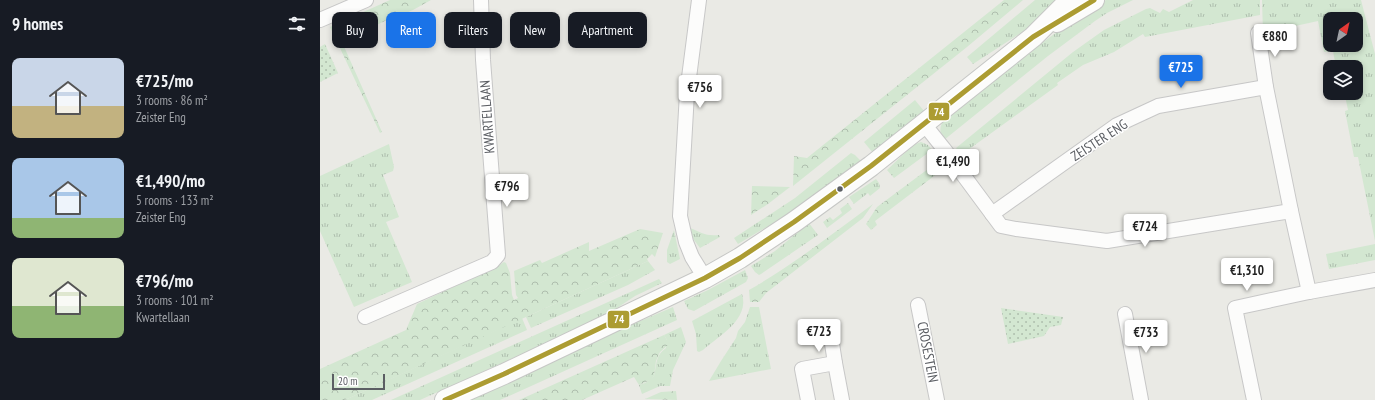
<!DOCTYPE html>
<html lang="en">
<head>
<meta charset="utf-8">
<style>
  :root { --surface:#171b24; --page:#20242c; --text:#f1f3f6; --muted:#9ea1a6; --accent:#1a73e8 }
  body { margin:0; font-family:"PT Sans Narrow",sans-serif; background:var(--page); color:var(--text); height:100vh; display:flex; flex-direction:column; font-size:15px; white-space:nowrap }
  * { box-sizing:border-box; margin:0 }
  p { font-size:13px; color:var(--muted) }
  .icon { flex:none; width:22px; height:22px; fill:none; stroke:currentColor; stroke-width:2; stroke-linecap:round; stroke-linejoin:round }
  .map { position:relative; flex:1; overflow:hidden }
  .side { display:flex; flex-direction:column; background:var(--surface); width:320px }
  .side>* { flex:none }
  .guide { position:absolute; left:12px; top:12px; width:380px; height:36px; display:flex; gap:8px }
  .needle { width:26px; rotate:33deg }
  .controls { position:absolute; left:1003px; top:12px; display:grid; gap:8px }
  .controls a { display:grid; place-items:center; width:40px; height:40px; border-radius:8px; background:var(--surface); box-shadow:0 2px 6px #0003; font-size:20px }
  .scale { position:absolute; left:12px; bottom:10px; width:53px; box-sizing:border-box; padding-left:4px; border:2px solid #5b5e63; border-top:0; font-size:11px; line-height:14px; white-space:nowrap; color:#5b5e63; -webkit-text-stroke:3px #fff; paint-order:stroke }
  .price { position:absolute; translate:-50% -34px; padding:0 9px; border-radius:4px; background:#fff; color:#222; font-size:13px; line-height:26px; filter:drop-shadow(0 1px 2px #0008) }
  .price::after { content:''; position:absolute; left:50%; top:24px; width:12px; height:9px; margin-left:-6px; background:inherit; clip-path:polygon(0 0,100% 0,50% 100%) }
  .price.on { background:var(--accent); color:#fff }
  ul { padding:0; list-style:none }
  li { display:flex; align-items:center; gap:12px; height:100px; padding:0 12px }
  li span { display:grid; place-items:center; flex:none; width:112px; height:80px; border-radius:8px; color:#555 }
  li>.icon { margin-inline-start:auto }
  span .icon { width:48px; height:48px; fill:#fffc; stroke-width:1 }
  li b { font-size:17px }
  h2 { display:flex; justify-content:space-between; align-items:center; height:48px; padding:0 12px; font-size:17px }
  .tag { padding:0 14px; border-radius:8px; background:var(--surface); box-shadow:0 2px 6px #0003; font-size:14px; line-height:36px }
  .tag.on { background:var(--accent); color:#fff }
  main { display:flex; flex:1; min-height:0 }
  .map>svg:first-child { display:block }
</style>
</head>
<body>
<main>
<section class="side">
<h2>9 homes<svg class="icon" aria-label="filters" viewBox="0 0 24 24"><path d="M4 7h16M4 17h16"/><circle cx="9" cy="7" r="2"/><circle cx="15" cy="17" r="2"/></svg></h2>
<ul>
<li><span style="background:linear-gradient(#c9d6e8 60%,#c2b280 0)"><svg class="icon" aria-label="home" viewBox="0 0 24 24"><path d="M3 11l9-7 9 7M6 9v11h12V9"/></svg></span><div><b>€725/mo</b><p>3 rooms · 86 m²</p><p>Zeister Eng</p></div></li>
<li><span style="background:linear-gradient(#a9c7e8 75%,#8fb573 0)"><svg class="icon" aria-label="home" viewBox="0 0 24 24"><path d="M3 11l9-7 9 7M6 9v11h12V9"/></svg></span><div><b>€1,490/mo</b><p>5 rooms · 133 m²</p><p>Zeister Eng</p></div></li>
<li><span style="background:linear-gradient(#dfe7d0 60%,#8fb573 0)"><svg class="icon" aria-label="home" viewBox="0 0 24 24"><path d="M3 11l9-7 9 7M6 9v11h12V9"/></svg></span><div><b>€796/mo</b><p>3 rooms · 101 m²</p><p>Kwartellaan</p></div></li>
</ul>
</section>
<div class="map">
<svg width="1055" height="400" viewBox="0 0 1055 400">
  <defs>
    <pattern id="grass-tufts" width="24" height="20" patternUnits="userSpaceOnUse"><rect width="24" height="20" fill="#d3e7d1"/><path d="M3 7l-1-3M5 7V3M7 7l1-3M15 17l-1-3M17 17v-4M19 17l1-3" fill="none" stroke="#aebead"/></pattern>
    <pattern id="forest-crowns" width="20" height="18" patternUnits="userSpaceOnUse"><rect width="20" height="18" fill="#d3e7d1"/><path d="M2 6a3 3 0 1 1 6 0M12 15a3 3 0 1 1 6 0" fill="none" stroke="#aebead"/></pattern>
    <pattern id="park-dots" width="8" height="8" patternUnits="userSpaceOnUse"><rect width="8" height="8" fill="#d3e7d1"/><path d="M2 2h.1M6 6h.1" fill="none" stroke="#aebead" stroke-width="1.8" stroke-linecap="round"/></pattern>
  </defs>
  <rect width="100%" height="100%" fill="#eaeae5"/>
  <g fill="url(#grass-tufts)" fill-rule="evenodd">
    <polygon points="715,0 743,0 707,29 653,64 647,57"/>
    <path d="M786,0H813L787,13L775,21L728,56L624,140C619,132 619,126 625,119C678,76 728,35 786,0Z"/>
    <polygon points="873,0 940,0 940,15 825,37 823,34 794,52 763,65 737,83 738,85 641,155 636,148 753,52 784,30 826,9 830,8 840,13 843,9 849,12"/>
    <path d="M942,0H1041L1055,54V241L1038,157H1034L1025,111L1028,110L1025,96H1022V93H1036V67H1016L1013,51L1004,52L998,21L943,33ZM1010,19H1036V45H1010Z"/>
    <polygon points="595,100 604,111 595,122 553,153 544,142"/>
    <polygon points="601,142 608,145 612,150 574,178 567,170 593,145"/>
    <polygon points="69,144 74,167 73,171 63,175 79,217 66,222 92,282 34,307 0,231 0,176"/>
    <polygon points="531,153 535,155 541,161 466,218 445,228 418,244 414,238 475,198"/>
    <polygon points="556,179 559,183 560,188 550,196 548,193 534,204 529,197"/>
    <polygon points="489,223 498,235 441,274 439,275 435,272 431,266 455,251"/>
    <path d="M370,228C383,233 384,236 399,235L400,237L380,248L371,236Z"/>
    <polygon points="354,230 360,259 350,264 347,262 347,250"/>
    <polygon points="1055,244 1055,260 1009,269 1006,254"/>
    <polygon points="328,261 335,270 308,285 211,328 206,317"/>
    <polygon points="425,270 428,278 426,282 374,311 368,309 364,301 388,290"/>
    <polygon points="339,279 342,283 315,296 297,308 253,331 100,400 71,400"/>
    <path d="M422,294C430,319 399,336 383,350L379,352L377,351L376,334L372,321Z"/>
    <polygon points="353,307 357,320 180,400 142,400 303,326 323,320"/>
    <polygon points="430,307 439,307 451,369 389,381 401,361 416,338 418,331 425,322"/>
    <polygon points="202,318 207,330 52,400 25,400"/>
    <path d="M361,327L366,342L353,370L350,386H340L322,394L319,385L325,383L334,376C337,364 335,356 346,348L347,340L344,335Z"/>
  </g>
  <g fill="url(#forest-crowns)">
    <polygon points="70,0 111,0 93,10 70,20 69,19 22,42 62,132 60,133 10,27"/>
    <polygon points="684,0 703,0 647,47 473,186 474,156 487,158"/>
    <polygon points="616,163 622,170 555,221 557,225 551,230 546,224 557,207"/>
    <polygon points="432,186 470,187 448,204 431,215"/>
    <polygon points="528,203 532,209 507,228 503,222 510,217 513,220 522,213 520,209"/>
    <path d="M553,204L543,218L446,293L439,302H430L429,290C473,265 512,234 553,204Z"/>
    <polygon points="320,229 343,233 335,257 332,254 327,259 328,261 25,400 0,400 0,369 86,330 97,304 178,266 184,262 186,263 190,273 192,295 194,300 198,298 196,295 194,271 220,260 222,263 269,242 269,251"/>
    <polygon points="344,335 347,340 348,345 340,352 336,361 334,376 330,380 319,385 314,377 262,400 199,400"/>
    <polygon points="356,391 357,400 325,399 341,392"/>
  </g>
  <g fill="url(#park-dots)">
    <polygon points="5,44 18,73 0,82 0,47"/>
    <polygon points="681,308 743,317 741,325 730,327 724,336 688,344"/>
  </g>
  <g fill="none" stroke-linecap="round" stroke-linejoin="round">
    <defs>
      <g id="street">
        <polyline points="379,0 367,93 360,216 366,242 372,257 385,278"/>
        <polyline points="0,20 46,0"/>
        <polyline points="938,33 946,87"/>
        <polyline points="604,124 624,149 681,226 696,229 787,241 971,211"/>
        <polyline points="672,214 797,125 838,106 946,87 971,211 989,292"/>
        <polyline points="598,305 617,400"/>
        <polyline points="805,314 821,400"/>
        <polyline points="45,317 172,262 178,255 163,60 161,0"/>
        <polyline points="510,331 515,363"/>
        <polyline points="488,400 482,369 515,363 522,400"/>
        <polyline points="934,400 915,308 989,292 1055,280"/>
      </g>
      <g id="secondary">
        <polyline points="737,22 774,0"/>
        <polyline points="125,400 184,374 385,278 420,258 474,222 551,166 713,37 750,0"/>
      </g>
    </defs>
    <use href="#street" stroke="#c7c7c7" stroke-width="16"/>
    <use href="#secondary" stroke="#c6c7c5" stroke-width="22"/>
    <use href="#street" stroke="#fcfcfb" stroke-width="14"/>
    <use href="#secondary" stroke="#fcfcfb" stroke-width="20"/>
    <defs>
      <polyline id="bus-1" points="125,400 184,374 385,278 420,258 474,222 551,166 713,37 774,0"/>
    </defs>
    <use href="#bus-1" stroke="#fff" stroke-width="8"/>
    <use href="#bus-1" stroke="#ac9c32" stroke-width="5"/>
  </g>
  <circle fill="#5b5e63" stroke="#fff" stroke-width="1.5" cx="520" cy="189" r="3.5"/>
  <g text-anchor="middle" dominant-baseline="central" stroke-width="3" stroke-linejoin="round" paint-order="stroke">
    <g font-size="14" fill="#5b5e63" stroke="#fff">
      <text transform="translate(167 117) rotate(-94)">KWARTELLAAN</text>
      <text transform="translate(779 140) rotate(-33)">ZEISTER ENG</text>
      <text transform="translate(608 352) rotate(79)">CROSESTEIN</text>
    </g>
  </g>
  <g stroke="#fff" stroke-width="1.5">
    <rect x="608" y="102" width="22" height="19" rx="4" fill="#ac9c32"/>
    <rect x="287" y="310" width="23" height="19" rx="4" fill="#ac9c32"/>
  </g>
  <g font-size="11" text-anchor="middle" font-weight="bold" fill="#fff">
    <text x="619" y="116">74</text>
    <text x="299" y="323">74</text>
  </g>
</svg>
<div class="controls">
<a><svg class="needle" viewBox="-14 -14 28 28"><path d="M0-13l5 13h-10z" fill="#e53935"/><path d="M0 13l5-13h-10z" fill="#9ea1a6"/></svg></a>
<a><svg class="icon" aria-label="layers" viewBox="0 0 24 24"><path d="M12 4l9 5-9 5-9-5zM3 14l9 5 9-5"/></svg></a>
</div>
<div class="scale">20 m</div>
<b class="price" style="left:955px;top:58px">€880</b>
<b class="price on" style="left:861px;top:89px">€725</b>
<b class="price" style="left:380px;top:109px">€756</b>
<b class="price" style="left:633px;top:183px">€1,490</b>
<b class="price" style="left:187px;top:208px">€796</b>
<b class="price" style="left:825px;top:248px">€724</b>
<b class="price" style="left:927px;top:292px">€1,310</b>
<b class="price" style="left:499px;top:353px">€723</b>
<b class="price" style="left:826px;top:354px">€733</b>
<div class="guide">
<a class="tag">Buy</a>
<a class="tag on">Rent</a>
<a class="tag">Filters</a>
<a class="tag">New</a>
<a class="tag">Apartment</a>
</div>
</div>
</main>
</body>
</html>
